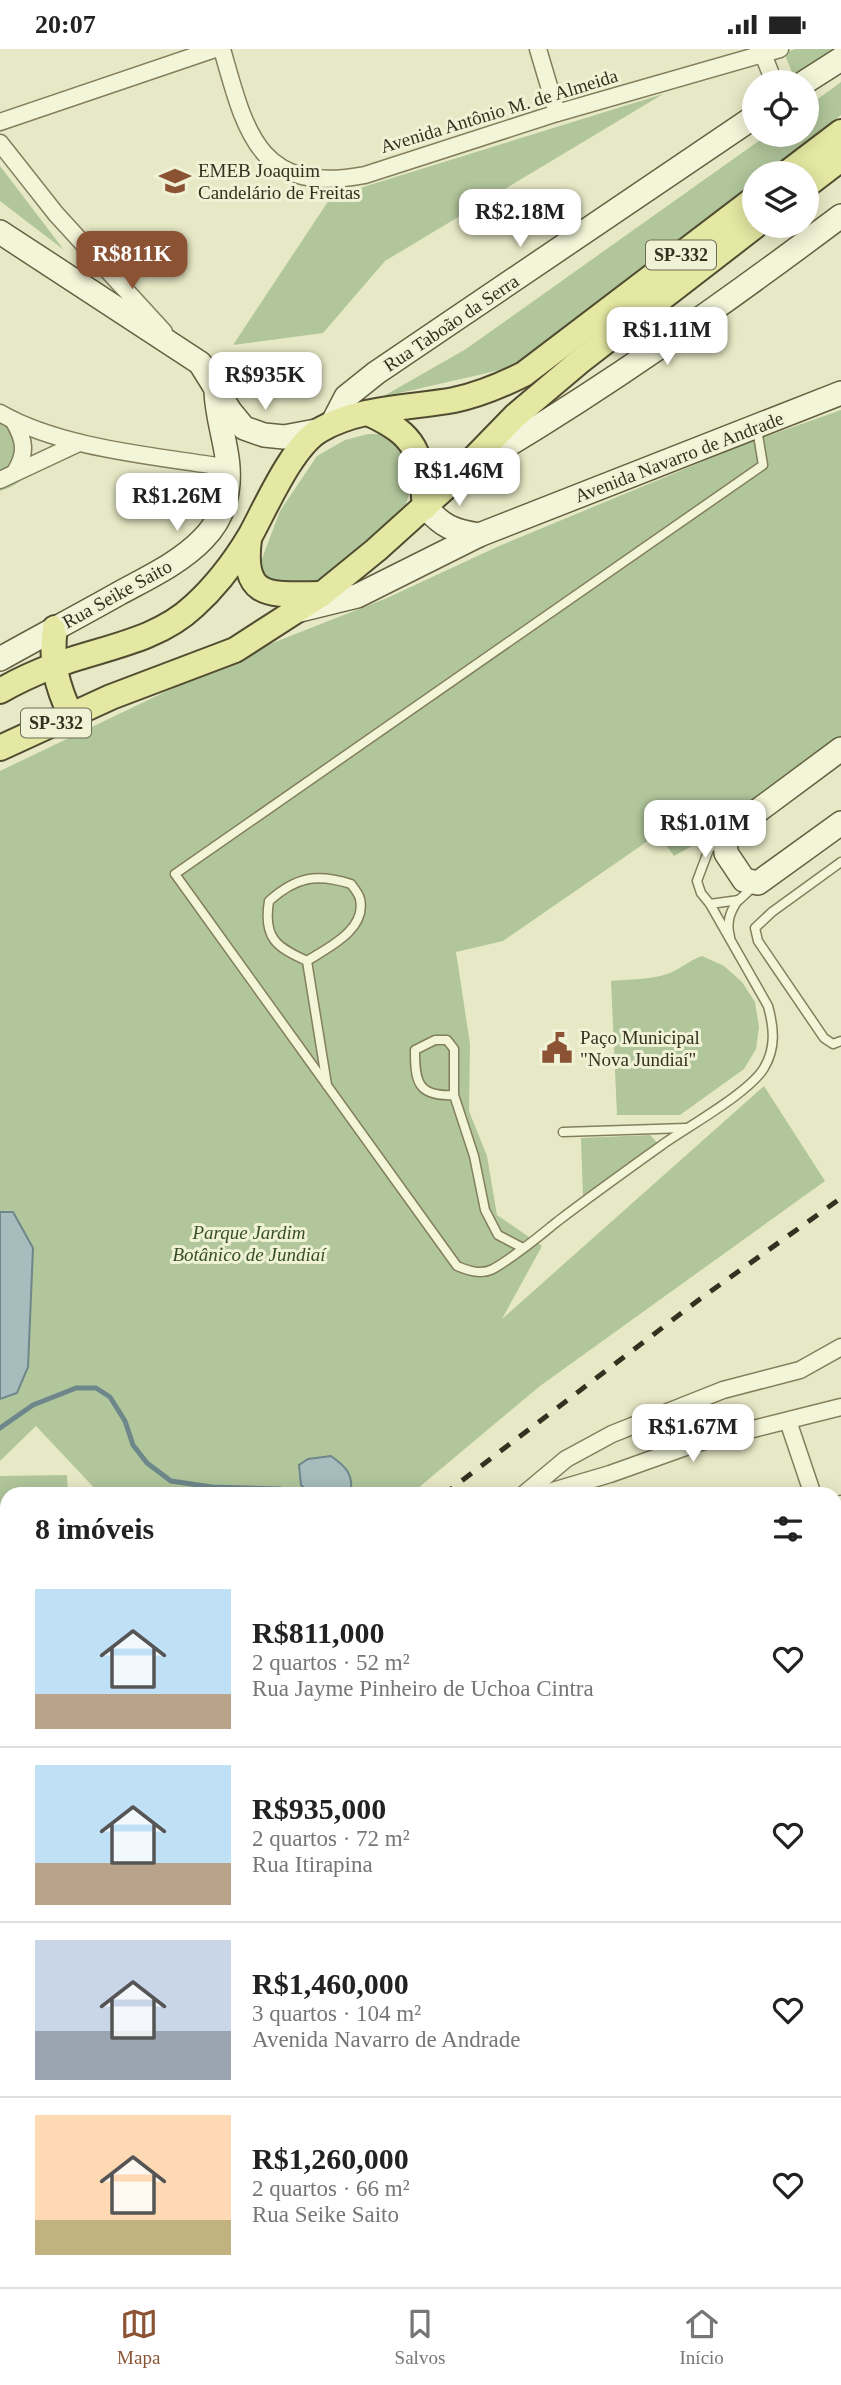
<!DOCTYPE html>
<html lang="pt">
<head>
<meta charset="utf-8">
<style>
  :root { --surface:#fff; --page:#f6f6f6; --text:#222; --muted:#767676; --line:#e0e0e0; --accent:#8b5334 }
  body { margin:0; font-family:Georgia,serif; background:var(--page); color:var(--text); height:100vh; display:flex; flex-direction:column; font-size:26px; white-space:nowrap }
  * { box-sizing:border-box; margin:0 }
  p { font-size:23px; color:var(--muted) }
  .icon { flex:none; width:38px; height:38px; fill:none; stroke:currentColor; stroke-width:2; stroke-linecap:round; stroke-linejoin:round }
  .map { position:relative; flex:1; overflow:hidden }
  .details { position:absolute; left:0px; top:1438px; width:842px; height:800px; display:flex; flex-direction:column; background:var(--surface); border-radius:21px 21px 0 0; box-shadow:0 4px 18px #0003 }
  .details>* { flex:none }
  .controls { position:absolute; left:742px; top:21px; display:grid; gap:14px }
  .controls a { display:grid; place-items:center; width:77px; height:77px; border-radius:50%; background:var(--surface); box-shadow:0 4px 18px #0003; font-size:35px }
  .price { position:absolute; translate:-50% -60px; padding:0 16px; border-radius:14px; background:#fff; color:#222; font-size:23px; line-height:46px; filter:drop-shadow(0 2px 4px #0008) }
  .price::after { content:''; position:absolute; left:50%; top:42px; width:21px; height:16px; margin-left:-10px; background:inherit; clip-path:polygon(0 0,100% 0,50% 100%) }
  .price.selected { background:var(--accent); color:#fff }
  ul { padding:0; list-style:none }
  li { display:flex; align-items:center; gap:21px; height:175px; padding:0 35px }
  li+li { border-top:2px solid var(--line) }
  li span { display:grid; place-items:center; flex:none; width:196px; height:140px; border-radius:0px; color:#555 }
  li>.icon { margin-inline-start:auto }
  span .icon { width:84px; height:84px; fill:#fffc; stroke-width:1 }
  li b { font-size:30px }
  h2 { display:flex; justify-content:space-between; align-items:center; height:84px; padding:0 35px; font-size:30px }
  .status { display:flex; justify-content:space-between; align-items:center; height:49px; padding:0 35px; background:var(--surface); direction:ltr }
  .status svg { height:19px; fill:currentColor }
  .menu { display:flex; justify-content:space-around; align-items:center; height:98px; border-top:2px solid var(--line); background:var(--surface); font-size:19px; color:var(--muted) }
  .menu a { display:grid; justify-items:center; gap:4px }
  .menu .selected { color:var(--accent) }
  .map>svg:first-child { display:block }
</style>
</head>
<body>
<div class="status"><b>20:07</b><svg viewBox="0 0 49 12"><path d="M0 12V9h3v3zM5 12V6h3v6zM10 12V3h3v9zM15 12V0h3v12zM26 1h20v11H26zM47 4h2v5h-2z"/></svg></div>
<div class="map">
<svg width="841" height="2238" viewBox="0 0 841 2238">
  <rect width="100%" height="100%" fill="#e7e9c6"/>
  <g fill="#b1c69b">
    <polygon points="795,0 841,0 795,30 784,4"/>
    <polygon points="841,33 841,66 766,124 754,124 754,133 518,317 382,348 466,300 767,86 807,86 807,58"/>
    <polygon points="663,45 385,212 323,284 233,296 331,148"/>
    <polygon points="0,117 64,201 0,152"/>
    <path d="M0,359L27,377C32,396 35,422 16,435C12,438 5,440 0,442Z"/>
    <polygon points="841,361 841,688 728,777 674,807 658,785 503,892 456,903 470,995 469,1062 487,1107 497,1166 542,1197 502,1270 764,1037 825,1132 540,1337 411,1445 100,1445 36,1377 0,1412 0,722 242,606 387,549 499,497 745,395"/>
    <polygon points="368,385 386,385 411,406 413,431 406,455 366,495 314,535 263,531 258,520 280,462 317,407 345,391"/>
    <path d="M702,907L724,917L742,933L755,953L759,978L756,1000L744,1020L680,1066H617L611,932C630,930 650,931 667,925C680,921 689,911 702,907Z"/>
    <polygon points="650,1086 660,1097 583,1148 581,1089"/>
    <polygon points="67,1426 68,1445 7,1446 7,1474 0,1475 0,1427"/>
    <rect x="0" y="1477" width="7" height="46"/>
    <polygon points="7,1617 7,1741 0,1737 0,1627"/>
  </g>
  <g fill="#a7bcbd" stroke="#6e878b" stroke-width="2">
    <polygon points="0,1163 13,1163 33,1199 28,1318 17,1344 0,1350"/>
    <path d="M331,1407C345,1417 355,1426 350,1445H311L301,1436L299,1416L308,1410Z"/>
  </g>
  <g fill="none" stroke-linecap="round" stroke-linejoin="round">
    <polyline stroke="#6e878b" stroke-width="5" points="0,1379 33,1356 76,1339 96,1339 110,1348 125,1372 133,1396 147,1414 171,1432 212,1438 281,1440"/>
    <defs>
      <g id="lane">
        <path d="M721,790L709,800L697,832L701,844L710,855L768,957C774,979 776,999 764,1019C749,1044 687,1078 662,1096C627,1121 592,1146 558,1172C537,1189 516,1207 493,1220C481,1226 469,1222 457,1217L175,825L763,416L757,380"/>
        <polyline points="841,813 772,863 755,879 758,892 824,989 833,995 841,992"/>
        <polyline points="710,855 739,851 754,837"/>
        <path d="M730,888C726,873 730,863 738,851"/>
        <path d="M307,912C327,899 367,881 360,850C359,845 354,839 351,835C316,824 296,828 269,852C263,889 276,898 307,912L327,1036"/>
        <path d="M454,1046C417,1048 415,1032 415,1001L435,991H447L454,1000V1046L474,1107L485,1161L498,1186L523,1199"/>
        <polyline points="563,1083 686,1079"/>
        <polyline points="688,2231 697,2238"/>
        <polyline points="418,2238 422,2231"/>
        <polyline points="470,2238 474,2231"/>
        <polyline points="798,2238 800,2231"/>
      </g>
      <g id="street">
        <path d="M222,0C246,85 259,146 365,126L557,64L780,0"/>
        <polyline points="538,0 557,64"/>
        <polyline points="763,5 774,33"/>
        <polyline points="0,73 215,0"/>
        <polyline points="0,94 56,165 164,283"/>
        <path d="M0,364C62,400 158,407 229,419"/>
        <path d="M13,371C25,391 27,404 15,423"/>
        <polyline points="0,431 79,394"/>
        <polyline points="788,1372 813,1446"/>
        <polyline points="523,1446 566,1410 612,1385 723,1341 800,1321 841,1298"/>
        <polyline points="539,1446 610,1425 697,1394 841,1358"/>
        <polyline points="835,1459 841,1455"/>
        <polyline points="0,2013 7,1994"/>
        <polyline points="544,2231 555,2238"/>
        <polyline points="58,2238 61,2231"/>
        <polyline points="517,2238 522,2231"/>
      </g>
      <g id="secondary">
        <polyline points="805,33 841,10"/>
        <polyline points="0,183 200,314 230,362 244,379 264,386 284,388 316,382"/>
        <polyline points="333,373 346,348 376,324 754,68"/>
        <path d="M471,418C600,343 722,256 841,167"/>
        <path d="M425,458C443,477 452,482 479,486"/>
        <polyline points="300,561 357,547 479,486 841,344"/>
        <path d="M0,610C39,588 79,567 118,545C147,529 180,514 203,490C216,477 224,461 227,443C233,407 217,377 216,342"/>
        <polyline points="841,700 725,786 726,804 744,831 758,834 841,774"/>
      </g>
      <g id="primary">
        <polyline points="787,124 841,83"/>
        <polyline points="807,136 841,110"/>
        <path d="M368,364C420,388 420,404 425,458"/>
        <path d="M249,490C241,553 273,545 322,545"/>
        <path d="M55,579C50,612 57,637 71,667"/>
        <path d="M0,642C17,632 35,624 53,617C100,599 156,593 194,557C216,537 235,512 250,487C266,458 292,397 320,381C359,358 410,359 454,351C478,346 502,336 524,325L754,150"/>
        <polyline points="0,699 111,648 235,601 322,545 376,501 447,437 515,367 579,313 755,177"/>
      </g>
    </defs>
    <use href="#lane" stroke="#837f5d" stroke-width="11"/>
    <use href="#street" stroke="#837f5d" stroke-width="19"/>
    <use href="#secondary" stroke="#646041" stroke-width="26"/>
    <use href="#primary" stroke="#514c31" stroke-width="28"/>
    <use href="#lane" stroke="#f3f5d8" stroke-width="8"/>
    <use href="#street" stroke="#f3f5d8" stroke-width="16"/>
    <use href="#secondary" stroke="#f3f5d8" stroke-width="23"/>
    <use href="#primary" stroke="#e5e8a2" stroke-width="24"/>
    <g stroke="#343120" stroke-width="5" stroke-dasharray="12 12" stroke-linecap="butt">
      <polyline points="443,1446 700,1250 841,1149"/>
      <polyline points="0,1889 7,1877"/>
    </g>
  </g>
  <defs>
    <symbol id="school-bare" viewBox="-9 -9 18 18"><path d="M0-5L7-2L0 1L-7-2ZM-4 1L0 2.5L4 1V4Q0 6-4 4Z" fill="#8b5334" stroke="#eff2d4" stroke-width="2.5" paint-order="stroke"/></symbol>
    <symbol id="civic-bare" viewBox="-9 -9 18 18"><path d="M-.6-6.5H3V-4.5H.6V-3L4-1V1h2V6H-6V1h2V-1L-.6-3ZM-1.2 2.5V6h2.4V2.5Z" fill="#8b5334" stroke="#eff2d4" stroke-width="2.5" paint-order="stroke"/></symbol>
  </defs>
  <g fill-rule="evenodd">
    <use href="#school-bare" x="153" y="110" width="44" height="44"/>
    <use href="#civic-bare" x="535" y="977" width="44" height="44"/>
  </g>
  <g text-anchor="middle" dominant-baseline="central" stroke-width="6" stroke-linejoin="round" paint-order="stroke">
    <g fill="#eff2d4" stroke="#6c6b56" stroke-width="2">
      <rect x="646" y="191.5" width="70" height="29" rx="5"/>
      <rect x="21" y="659.5" width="70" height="29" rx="5"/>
    </g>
    <g font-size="18" font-weight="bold" fill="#343120">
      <text x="681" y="206">SP-332</text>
      <text x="56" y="674">SP-332</text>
    </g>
    <g font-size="19" fill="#343120" stroke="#eff2d4">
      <text transform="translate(499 62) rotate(-17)">Avenida Antônio M. de Almeida</text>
      <text transform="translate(451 274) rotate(-34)">Rua Taboão da Serra</text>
      <text transform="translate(679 408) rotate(-21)">Avenida Navarro de Andrade</text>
      <text transform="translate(117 545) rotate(-29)">Rua Seike Saito</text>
    </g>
    <g font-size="19" fill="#343120" stroke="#eff2d4" text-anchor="start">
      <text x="198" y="121">EMEB Joaquim<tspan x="198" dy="22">Candelário de Freitas</tspan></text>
      <text x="580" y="988">Paço Municipal<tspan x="580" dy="22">"Nova Jundiaí"</tspan></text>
    </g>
    <g font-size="19" font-style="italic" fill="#374f28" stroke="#eff2d4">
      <text x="249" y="1183">Parque Jardim<tspan x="249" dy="22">Botânico de Jundiaí</tspan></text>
    </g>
  </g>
</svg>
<div class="controls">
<a><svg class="icon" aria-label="locate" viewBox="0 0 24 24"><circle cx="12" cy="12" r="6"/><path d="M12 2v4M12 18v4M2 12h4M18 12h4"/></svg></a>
<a><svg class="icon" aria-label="layers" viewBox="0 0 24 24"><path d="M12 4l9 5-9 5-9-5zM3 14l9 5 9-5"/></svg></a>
</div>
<b class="price" style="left:520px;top:200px">R$2.18M</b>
<b class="price selected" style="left:132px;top:242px">R$811K</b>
<b class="price" style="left:667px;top:318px">R$1.11M</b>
<b class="price" style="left:265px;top:363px">R$935K</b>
<b class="price" style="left:459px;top:459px">R$1.46M</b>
<b class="price" style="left:177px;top:484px">R$1.26M</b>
<b class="price" style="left:705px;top:811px">R$1.01M</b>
<b class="price" style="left:693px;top:1415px">R$1.67M</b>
<section class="details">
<h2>8 imóveis<svg class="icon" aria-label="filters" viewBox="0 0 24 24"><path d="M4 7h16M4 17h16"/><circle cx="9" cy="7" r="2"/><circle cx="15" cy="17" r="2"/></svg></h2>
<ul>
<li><span style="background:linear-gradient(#bfe0f5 75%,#b9a48a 0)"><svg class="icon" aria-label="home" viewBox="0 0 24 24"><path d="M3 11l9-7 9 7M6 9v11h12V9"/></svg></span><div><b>R$811,000</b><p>2 quartos · 52 m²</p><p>Rua Jayme Pinheiro de Uchoa Cintra</p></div><svg class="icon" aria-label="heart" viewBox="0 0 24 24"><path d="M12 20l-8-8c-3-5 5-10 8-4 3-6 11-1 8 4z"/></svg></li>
<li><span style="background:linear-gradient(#bfe0f5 70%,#b9a48a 0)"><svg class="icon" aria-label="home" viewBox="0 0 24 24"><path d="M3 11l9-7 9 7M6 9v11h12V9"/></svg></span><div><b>R$935,000</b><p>2 quartos · 72 m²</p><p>Rua Itirapina</p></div><svg class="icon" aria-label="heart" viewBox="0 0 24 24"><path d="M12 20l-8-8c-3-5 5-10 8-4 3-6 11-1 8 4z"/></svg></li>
<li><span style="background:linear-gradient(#c9d6e8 65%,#9aa5b1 0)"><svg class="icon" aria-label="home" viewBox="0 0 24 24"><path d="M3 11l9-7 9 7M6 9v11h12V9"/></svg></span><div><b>R$1,460,000</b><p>3 quartos · 104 m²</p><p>Avenida Navarro de Andrade</p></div><svg class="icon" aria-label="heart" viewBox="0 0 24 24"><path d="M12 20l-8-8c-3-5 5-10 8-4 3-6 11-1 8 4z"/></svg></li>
<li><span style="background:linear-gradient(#ffd9b3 75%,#c2b280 0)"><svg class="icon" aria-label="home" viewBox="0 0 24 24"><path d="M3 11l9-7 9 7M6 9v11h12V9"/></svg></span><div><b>R$1,260,000</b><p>2 quartos · 66 m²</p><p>Rua Seike Saito</p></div><svg class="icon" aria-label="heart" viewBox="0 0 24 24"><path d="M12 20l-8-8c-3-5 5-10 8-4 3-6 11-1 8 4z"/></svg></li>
</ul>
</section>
</div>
<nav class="menu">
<a class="selected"><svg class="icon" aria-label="map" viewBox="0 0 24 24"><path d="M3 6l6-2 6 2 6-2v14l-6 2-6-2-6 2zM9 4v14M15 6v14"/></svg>Mapa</a>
<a><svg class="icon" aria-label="saved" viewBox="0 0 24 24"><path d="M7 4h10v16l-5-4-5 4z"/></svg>Salvos</a>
<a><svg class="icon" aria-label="home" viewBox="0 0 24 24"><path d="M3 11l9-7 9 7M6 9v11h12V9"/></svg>Início</a>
</nav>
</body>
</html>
